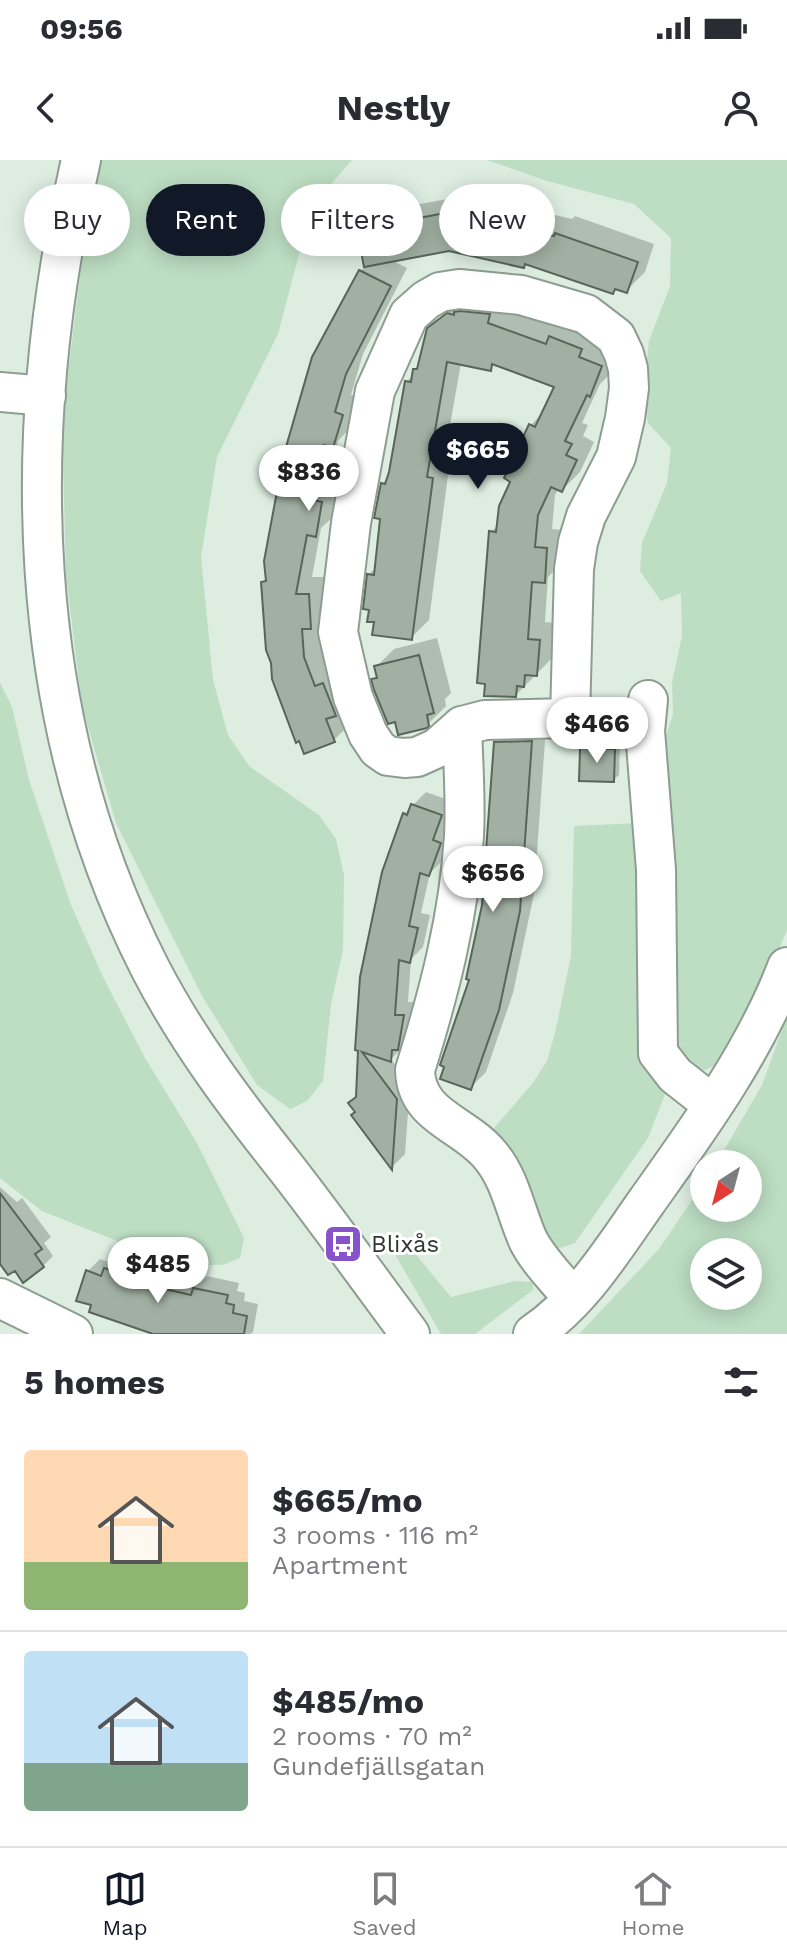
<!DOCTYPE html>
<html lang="en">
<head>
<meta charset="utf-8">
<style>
  :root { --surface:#fff; --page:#f2f2f3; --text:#2b2b33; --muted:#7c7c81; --line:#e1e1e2; --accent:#111827 }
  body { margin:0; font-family:"Work Sans",sans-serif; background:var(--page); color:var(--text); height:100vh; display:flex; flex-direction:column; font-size:30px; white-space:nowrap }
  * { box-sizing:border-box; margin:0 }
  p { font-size:26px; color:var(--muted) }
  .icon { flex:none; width:44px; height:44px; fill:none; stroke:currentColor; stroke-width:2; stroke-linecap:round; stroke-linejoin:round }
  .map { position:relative; height:1174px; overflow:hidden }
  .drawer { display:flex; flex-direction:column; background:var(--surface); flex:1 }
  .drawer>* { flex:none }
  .guide { position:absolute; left:24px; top:24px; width:740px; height:72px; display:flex; gap:16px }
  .needle { width:52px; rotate:216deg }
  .controls { position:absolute; left:690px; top:990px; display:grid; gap:16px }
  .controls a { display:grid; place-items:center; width:72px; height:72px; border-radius:50%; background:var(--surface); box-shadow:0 4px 20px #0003; font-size:40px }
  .price { position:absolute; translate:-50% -68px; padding:0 18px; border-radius:28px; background:#fff; color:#222; font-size:26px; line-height:52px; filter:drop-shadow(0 2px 4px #0008) }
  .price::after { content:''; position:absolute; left:50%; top:48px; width:24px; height:18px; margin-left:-12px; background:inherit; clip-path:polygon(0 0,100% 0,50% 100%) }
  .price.on { background:var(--accent); color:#fff }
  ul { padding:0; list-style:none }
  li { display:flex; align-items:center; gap:24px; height:200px; padding:0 24px }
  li+li { border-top:2px solid var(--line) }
  li span { display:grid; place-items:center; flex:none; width:224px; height:160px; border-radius:8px; color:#555 }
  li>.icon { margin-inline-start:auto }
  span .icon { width:96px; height:96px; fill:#fffc; stroke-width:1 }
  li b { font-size:34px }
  h2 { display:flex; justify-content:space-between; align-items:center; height:96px; padding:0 24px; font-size:34px }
  .pill { padding:0 28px; border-radius:36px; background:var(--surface); box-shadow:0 4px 20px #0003; font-size:28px; line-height:72px }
  .pill.on { background:var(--accent); color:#fff }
  .status { display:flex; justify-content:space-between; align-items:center; height:56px; padding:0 40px; background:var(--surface); direction:ltr }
  .status svg { height:22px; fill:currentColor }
  header { display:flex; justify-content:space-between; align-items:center; height:104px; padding:0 24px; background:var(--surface); font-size:36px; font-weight:700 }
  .dock { display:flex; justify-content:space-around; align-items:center; height:112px; border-top:2px solid var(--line); background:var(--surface); font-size:22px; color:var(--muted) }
  .dock a { display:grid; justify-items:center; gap:4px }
  .dock .on { color:var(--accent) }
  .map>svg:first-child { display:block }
</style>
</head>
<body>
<div class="status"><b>09:56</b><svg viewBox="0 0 49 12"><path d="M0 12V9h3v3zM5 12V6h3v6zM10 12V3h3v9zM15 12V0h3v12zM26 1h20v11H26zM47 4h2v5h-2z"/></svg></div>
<header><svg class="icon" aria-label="back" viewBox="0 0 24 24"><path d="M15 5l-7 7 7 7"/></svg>Nestly<svg class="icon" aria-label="person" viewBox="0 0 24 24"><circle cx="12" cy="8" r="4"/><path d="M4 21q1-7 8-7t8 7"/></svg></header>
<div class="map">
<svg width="787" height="1174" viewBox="0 0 787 1174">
  <rect width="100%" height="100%" fill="#ddede0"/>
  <g fill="#bddec3" fill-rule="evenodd">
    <polygon points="94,0 352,0 327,29 307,64 278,174 217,297 201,397 213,520 228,575 249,606 319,655 336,679 344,715 343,790 331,844 323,921 307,941 290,949 257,925 202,836 116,663 82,547 66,415 62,264"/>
    <path d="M487,0H787V770C772,804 706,994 672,867L665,579L673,554L672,522L682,476L681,433L661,441L640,411L642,383L667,323L671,288L648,263L643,238L649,181L670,126L671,78L634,44L547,21Z"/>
    <polygon points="0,523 12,547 29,620 71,745 103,817 145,898 197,983 244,1078 240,1098 222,1105 186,1105 117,1081 42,1051 0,1018"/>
    <polygon points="638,663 665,934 648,978 575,1083 554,1090 494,968 532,924 547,901 555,873 571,796 574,666"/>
    <path d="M787,856V1174H579L659,1089L704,1022V1048H748V1004H716L762,925ZM704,1092H748V1136H704Z"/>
    <polygon points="397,1078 408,1085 451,1137 515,1121 533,1122 533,1130 475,1174 441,1174 396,1096 392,1084"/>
  </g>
  <g fill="#0003">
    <polygon points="469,35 572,59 575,56 654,84 645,112 627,130 617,127 613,131 527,102 523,106 449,89 391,100 407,108 363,194 351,235 360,237 350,268 338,281 330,323 339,325 333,357 321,368 312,417 326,417 328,449 319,458 321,479 351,563 334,580 263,423 268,418 360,111 366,106 359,70 377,52"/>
    <polygon points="467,136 569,159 618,188 608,216 600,224 582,263 588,265 583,276 594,282 580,312 562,330 559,328 555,335 552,369 564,370 562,403 548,417 545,462 557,463 554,496 516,535 491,372 499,364 531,265 545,250 556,226 496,203 490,209 461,203 444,299 450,300 429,460 411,478 376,461 369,414 377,407 382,324 389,317 407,222 420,205 429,169"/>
    <polygon points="437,478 451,533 445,539 446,546 428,564 396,560 374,520 378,515 376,507 394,489"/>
    <polygon points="511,567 546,567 534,734 513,833 486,912 471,927 471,818 484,745 496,583"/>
    <polygon points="587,583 620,584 619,615 613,620 582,588"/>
    <polygon points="426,632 454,642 453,669 443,700 430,713 421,753 430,755 423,787 411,799 408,842 416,842 404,886 391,899 410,925 405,994 392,1007 357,952 360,890 404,654"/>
    <polygon points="0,1027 17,1042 22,1038 51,1077 44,1083 53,1096 43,1106 15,1108 0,1101"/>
    <polygon points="128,1092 158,1103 155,1112 200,1123 207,1116 239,1123 237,1131 245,1133 244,1141 258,1144 253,1172 250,1174 159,1174 93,1144 88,1111 100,1099 111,1103"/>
  </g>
  <g fill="#a1b0a3" stroke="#58665a" stroke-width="2">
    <polygon points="450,52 554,76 555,73 638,102 627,133 615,129 613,134 525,104 524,108 449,91 364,107 357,70"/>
    <polygon points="359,110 391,126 346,214 335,252 343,255 333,288 324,285 313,340 322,342 316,377 307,375 296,434 309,434 311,469 302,469 304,497 315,526 323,523 336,556 326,559 335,582 304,594 299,581 296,583 272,519 271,503 266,490 261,422 266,421 264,401 284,294 312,197"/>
    <polygon points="460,151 490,154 488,163 546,184 549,176 582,189 579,197 602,206 590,237 587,235 565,281 572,284 566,295 577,300 562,332 551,327 538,355 535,387 547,388 545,423 532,422 528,479 540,480 537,516 525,515 524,527 517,526 516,537 484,536 485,524 477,523 489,371 496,372 499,346 510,322 504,318 529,264 535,267 554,227 492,204 491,211 447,202 427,317 433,318 412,480 372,475 374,462 367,462 369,450 363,449 367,414 374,415 380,359 374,358 381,323 385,324 389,312 405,221 411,222 413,209 417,209 427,168 447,153 454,155 454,152"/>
    <polygon points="419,495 434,553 427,555 429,566 427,568 398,575 395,562 388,564 374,530 371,519 377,518 374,506"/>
    <polygon points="532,581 520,751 499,850 471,930 440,919 444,907 440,905 469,820 466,819 482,745 494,582"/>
    <polygon points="580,588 615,589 614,622 579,621"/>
    <polygon points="411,644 442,655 433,680 441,683 429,716 420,713 409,766 418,768 410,803 399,800 395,855 404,855 398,890 392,890 391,902 362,892 397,939 392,1010 351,955 355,952 348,943 356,937 358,891 355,890 360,817 382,712 403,653 407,655"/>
    <polygon points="0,1033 42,1089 35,1094 44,1107 23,1123 15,1111 8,1115 0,1104"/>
    <polygon points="114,1103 148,1115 144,1124 191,1135 193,1128 228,1135 226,1143 234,1145 233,1153 247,1156 244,1174 153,1174 89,1152 91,1145 76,1141 86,1110 101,1116 104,1108 111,1110"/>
  </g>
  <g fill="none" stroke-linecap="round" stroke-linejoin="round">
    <defs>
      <g id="minor">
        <path d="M81,0C19,268 23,559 150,808C187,880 237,946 287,1009C329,1063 369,1119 410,1174"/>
        <polyline points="0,232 46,236"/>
        <polyline points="648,540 645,571 656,710 658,893 675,915 712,944"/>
        <polyline points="570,558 574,409 578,382 586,356 616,297 625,258 629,228 628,209 624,194 616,177 586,154 521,135 459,129 440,132 426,140 409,155 375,231 351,363 338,472 353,537 368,574 378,589 388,596 404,598 417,597 437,588 462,566 485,560 570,558 645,571"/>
        <path d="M462,566C463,602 466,640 464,676C459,757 439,833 415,910C416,957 464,963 490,995C511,1020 515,1051 528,1080C539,1102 559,1120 573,1139"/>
        <polyline points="0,1138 73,1174"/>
        <path d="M533,1174C582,1141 613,1089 647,1041C699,968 755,891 787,807"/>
      </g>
    </defs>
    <use href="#minor" stroke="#8e9d91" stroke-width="42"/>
    <use href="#minor" stroke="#fff" stroke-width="38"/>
  </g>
  <defs>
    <symbol id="bus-square" viewBox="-11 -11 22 22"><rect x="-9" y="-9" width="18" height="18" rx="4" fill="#8753cb" stroke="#fff"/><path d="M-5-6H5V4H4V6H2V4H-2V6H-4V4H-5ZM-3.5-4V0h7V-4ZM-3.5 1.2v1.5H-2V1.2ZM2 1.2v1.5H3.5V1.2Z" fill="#fff"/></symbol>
  </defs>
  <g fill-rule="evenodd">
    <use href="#bus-square" x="321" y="1062" width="44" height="44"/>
  </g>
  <g text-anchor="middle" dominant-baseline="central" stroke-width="6" stroke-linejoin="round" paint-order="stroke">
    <g font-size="24" fill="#303631" stroke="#fff" text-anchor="start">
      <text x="371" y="1084">Blixås</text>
    </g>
  </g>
</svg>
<div class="controls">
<a><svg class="needle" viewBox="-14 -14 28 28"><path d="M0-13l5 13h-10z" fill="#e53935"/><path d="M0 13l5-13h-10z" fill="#7c7c81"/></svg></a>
<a><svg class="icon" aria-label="layers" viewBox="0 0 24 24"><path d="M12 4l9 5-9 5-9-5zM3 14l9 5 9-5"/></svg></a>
</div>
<b class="price on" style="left:478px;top:331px">$665</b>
<b class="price" style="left:309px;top:353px">$836</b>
<b class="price" style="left:597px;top:605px">$466</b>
<b class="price" style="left:493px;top:754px">$656</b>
<b class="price" style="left:158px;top:1145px">$485</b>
<div class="guide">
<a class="pill">Buy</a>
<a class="pill on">Rent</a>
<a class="pill">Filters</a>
<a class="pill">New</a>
</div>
</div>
<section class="drawer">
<h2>5 homes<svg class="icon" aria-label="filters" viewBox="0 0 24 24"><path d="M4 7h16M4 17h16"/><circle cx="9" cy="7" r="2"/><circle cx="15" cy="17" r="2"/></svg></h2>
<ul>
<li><span style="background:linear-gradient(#ffd9b3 70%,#8fb573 0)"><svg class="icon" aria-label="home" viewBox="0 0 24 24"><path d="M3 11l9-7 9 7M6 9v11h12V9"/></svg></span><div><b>$665/mo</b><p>3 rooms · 116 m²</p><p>Apartment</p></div></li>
<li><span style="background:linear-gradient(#bfe0f5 70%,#7fa58c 0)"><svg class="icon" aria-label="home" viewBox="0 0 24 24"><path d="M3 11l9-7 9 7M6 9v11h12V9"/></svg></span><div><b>$485/mo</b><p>2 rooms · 70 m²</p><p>Gundefjällsgatan</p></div></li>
</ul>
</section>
<nav class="dock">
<a class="on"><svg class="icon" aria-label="map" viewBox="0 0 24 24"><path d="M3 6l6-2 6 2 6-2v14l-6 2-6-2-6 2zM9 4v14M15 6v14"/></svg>Map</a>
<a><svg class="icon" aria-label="saved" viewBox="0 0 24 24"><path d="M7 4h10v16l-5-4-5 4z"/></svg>Saved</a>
<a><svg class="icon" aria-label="home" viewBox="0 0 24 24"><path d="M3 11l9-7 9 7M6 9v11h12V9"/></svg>Home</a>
</nav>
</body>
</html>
